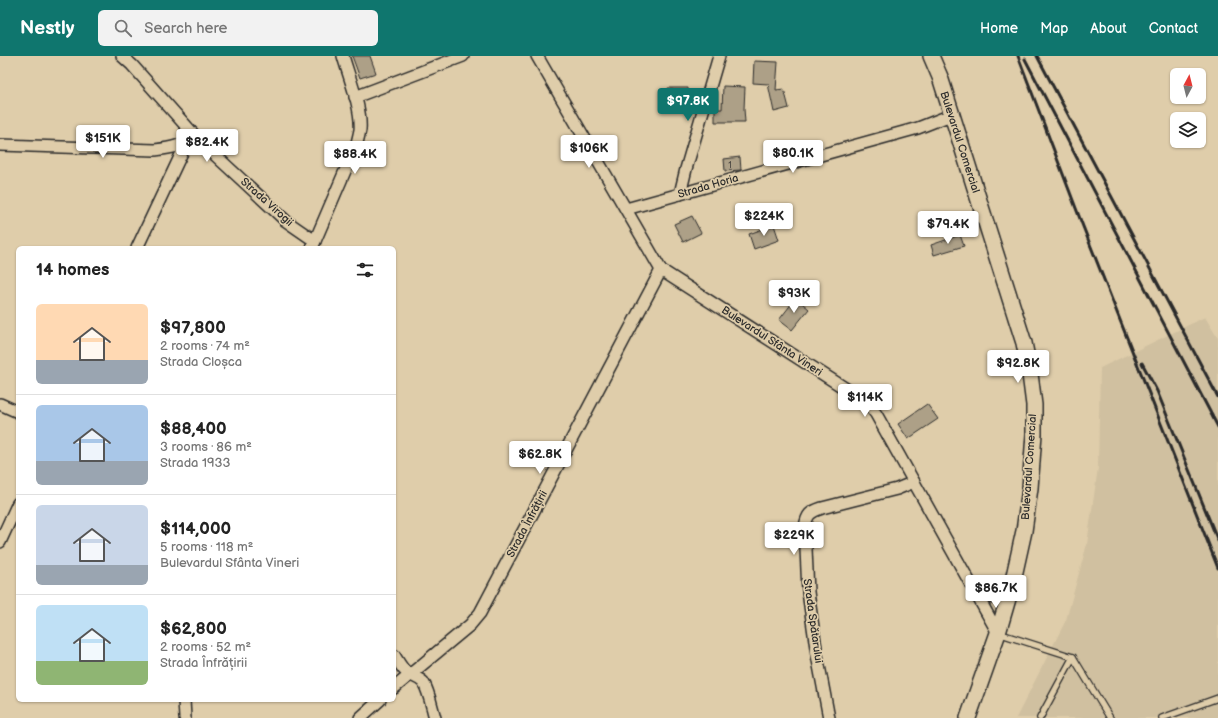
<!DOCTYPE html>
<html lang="en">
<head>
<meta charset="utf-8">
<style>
  :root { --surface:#fff; --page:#f2f2f2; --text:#222; --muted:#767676; --line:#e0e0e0; --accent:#0f766e }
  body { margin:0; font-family:"Balsamiq Sans",sans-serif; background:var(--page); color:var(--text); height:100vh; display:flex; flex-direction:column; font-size:15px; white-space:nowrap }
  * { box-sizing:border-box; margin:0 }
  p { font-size:13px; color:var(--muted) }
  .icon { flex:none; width:22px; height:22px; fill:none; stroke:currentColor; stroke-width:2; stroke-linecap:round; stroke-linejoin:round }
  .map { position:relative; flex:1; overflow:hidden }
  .drawer { position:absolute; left:16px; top:190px; width:380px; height:456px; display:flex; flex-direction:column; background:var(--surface); border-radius:6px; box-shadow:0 1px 3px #0004 }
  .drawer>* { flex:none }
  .needle { width:26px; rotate:7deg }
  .buttons { position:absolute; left:1170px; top:12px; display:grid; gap:8px }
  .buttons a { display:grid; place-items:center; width:36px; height:36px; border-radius:6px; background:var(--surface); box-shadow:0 1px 3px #0004; font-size:20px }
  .price { position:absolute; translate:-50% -34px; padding:0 9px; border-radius:4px; background:#fff; color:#222; font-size:13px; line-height:26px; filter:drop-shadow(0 1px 2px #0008) }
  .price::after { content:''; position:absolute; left:50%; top:24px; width:12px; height:9px; margin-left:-6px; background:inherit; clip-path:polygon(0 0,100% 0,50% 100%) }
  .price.selected { background:var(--accent); color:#fff }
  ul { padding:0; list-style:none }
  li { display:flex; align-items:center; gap:12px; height:100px; padding:0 20px }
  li+li { border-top:1px solid var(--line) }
  li span { display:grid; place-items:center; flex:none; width:112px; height:80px; border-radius:6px; color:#555 }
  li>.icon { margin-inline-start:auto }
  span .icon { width:48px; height:48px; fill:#fffc; stroke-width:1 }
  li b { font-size:17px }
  h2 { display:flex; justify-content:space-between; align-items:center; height:48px; padding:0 20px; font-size:17px }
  header { display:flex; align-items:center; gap:24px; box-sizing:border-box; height:56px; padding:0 20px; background:var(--accent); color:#fff }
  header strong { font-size:19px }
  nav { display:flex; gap:22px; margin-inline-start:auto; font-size:14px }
  .search { width:280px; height:36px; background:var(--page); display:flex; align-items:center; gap:10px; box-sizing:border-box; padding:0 14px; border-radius:6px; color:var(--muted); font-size:15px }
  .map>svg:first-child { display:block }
</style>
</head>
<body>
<header>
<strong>Nestly</strong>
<div class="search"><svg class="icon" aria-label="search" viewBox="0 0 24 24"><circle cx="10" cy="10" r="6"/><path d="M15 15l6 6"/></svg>Search here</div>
<nav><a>Home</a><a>Map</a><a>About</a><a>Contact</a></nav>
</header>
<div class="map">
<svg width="1218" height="662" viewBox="0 0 1218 662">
  <rect width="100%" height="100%" fill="#dfcdaa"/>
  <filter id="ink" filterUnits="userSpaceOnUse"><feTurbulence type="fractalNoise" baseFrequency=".025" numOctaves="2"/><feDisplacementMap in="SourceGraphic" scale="8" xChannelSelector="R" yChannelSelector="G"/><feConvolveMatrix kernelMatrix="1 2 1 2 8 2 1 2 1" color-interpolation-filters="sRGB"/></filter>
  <g filter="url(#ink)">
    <polygon fill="#d0c0a0" points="1205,261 1217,281 1218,280 1218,662 1016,662 1066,564 1087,488 1098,412 1100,312"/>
    <g fill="#ada087" stroke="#2b2b2b">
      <polygon points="352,0 370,0 376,17 360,22"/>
      <polygon points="754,5 778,6 776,34 784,33 789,52 774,56 768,28 753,27"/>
      <polygon points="723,30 745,31 744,53 745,66 715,66 715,53 722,53"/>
      <polygon points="668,32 688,32 689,51 669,51"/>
      <polygon points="740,101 741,114 725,115 724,103"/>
      <polygon points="692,160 701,177 683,186 674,168"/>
      <polygon points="774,169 779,184 754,193 749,178"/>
      <polygon points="960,179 964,190 934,199 931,189"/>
      <polygon points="796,242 809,253 792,274 779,264"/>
      <polygon points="927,348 938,363 908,383 898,368"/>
    </g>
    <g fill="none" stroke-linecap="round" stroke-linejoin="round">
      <defs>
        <g id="service">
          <polyline points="998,577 1073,601 1040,662"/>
          <polyline points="1073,601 1110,662"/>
          <polyline points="1162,662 1218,642"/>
        </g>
        <g id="minor">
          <polyline points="122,0 132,9 195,80 216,100 286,165 315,185"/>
          <polyline points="537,0 661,214 857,340 868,348 876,358 998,577"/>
          <polyline points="355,41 463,0"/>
          <path d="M0,89L155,94C171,92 183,90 195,80"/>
          <polyline points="680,138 686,113 719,0"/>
          <polyline points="626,153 918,72 951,59"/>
          <polyline points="137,192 187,86"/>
          <path d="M312,192L357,87C358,83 359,79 360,74C362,53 349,21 343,0"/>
          <polyline points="0,348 18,356"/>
          <polyline points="0,486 18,447"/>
          <path d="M974,533C982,538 993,545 1003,540C1006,538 1009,532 1011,529"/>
          <path d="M394,599C398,605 402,614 409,618C414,621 419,622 423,626C429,635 432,652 435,662"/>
          <polyline points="394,632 470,569 480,557 661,214"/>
          <polyline points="184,644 185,662"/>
          <polyline points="360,662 380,644"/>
          <path d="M829,662L817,599L808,536L805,471C807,458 810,456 822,452L897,433L914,426"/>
        </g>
        <polyline id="secondary" points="931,0 940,21 1024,287 1030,318 1034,349 1034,378 1030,432 1024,475 1012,529 998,577 968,662"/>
      </defs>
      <use href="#service" stroke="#2b2b2b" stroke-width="8"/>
      <use href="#minor" stroke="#2b2b2b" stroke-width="14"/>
      <use href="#secondary" stroke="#2b2b2b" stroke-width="18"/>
      <use href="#service" stroke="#dfcdaa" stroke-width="5.5"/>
      <use href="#minor" stroke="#dfcdaa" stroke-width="11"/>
      <use href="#secondary" stroke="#dfcdaa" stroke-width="15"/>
      <g stroke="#2b2b2b" stroke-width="3">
        <polyline points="1018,0 1082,168 1218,512"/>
        <polyline points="1037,0 1218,341"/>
        <polyline points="1025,3 1218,371"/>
        <polyline points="1142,307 1157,335 1218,485"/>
      </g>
    </g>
  </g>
  <g text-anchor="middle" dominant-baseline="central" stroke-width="3.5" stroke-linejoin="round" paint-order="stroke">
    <g font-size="9" fill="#4c4842">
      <text x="730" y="109">1</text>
    </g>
    <g font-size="11" fill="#2b2b2b" stroke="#dfcdaa">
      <text transform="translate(960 86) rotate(72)">Bulevardul Comercial</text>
      <text transform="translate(708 130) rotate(-16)">Strada Horia</text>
      <text transform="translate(267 146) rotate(42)">Strada Virogii</text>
      <text transform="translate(772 285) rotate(33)">Bulevardul Sfânta Vineri</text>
      <text transform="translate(1029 411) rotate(-86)">Bulevardul Comercial</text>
      <text transform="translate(527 468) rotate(-62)">Strada Înfrățirii</text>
      <text transform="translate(813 565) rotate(82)">Strada Spătarului</text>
    </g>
  </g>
</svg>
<div class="buttons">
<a><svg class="needle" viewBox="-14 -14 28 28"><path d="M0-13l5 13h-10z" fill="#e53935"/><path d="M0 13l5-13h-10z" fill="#767676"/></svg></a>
<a><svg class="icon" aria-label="layers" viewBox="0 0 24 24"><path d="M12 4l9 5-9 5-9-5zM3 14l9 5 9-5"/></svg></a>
</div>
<b class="price selected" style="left:688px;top:66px">$97.8K</b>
<b class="price" style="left:103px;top:103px">$151K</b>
<b class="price" style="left:207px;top:107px">$82.4K</b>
<b class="price" style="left:589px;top:113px">$106K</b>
<b class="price" style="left:793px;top:118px">$80.1K</b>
<b class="price" style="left:355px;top:119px">$88.4K</b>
<b class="price" style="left:764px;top:181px">$224K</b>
<b class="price" style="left:948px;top:189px">$79.4K</b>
<b class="price" style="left:794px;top:258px">$93K</b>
<b class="price" style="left:1018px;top:328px">$92.8K</b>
<b class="price" style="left:865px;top:362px">$114K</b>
<b class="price" style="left:540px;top:419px">$62.8K</b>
<b class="price" style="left:794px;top:500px">$229K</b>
<b class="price" style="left:996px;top:553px">$86.7K</b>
<section class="drawer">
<h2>14 homes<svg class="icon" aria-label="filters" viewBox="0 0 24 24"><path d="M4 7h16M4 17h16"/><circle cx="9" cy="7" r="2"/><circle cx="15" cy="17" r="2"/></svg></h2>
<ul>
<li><span style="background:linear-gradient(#ffd9b3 70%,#9aa5b1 0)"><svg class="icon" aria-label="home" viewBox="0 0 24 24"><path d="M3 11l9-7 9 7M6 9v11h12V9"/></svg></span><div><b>$97,800</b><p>2 rooms · 74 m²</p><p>Strada Cloșca</p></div></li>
<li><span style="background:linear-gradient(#a9c7e8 70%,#9aa5b1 0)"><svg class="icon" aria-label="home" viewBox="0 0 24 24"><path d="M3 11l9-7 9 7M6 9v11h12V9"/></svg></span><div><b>$88,400</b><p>3 rooms · 86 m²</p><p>Strada 1933</p></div></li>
<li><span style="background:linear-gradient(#c9d6e8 75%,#9aa5b1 0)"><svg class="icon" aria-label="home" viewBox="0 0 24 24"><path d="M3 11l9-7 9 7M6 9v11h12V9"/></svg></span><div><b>$114,000</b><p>5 rooms · 118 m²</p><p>Bulevardul Sfânta Vineri</p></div></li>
<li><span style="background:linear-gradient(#bfe0f5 70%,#8fb573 0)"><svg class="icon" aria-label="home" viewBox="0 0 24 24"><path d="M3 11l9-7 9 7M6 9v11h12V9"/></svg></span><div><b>$62,800</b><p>2 rooms · 52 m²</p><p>Strada Înfrățirii</p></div></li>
</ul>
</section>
</div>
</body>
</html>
